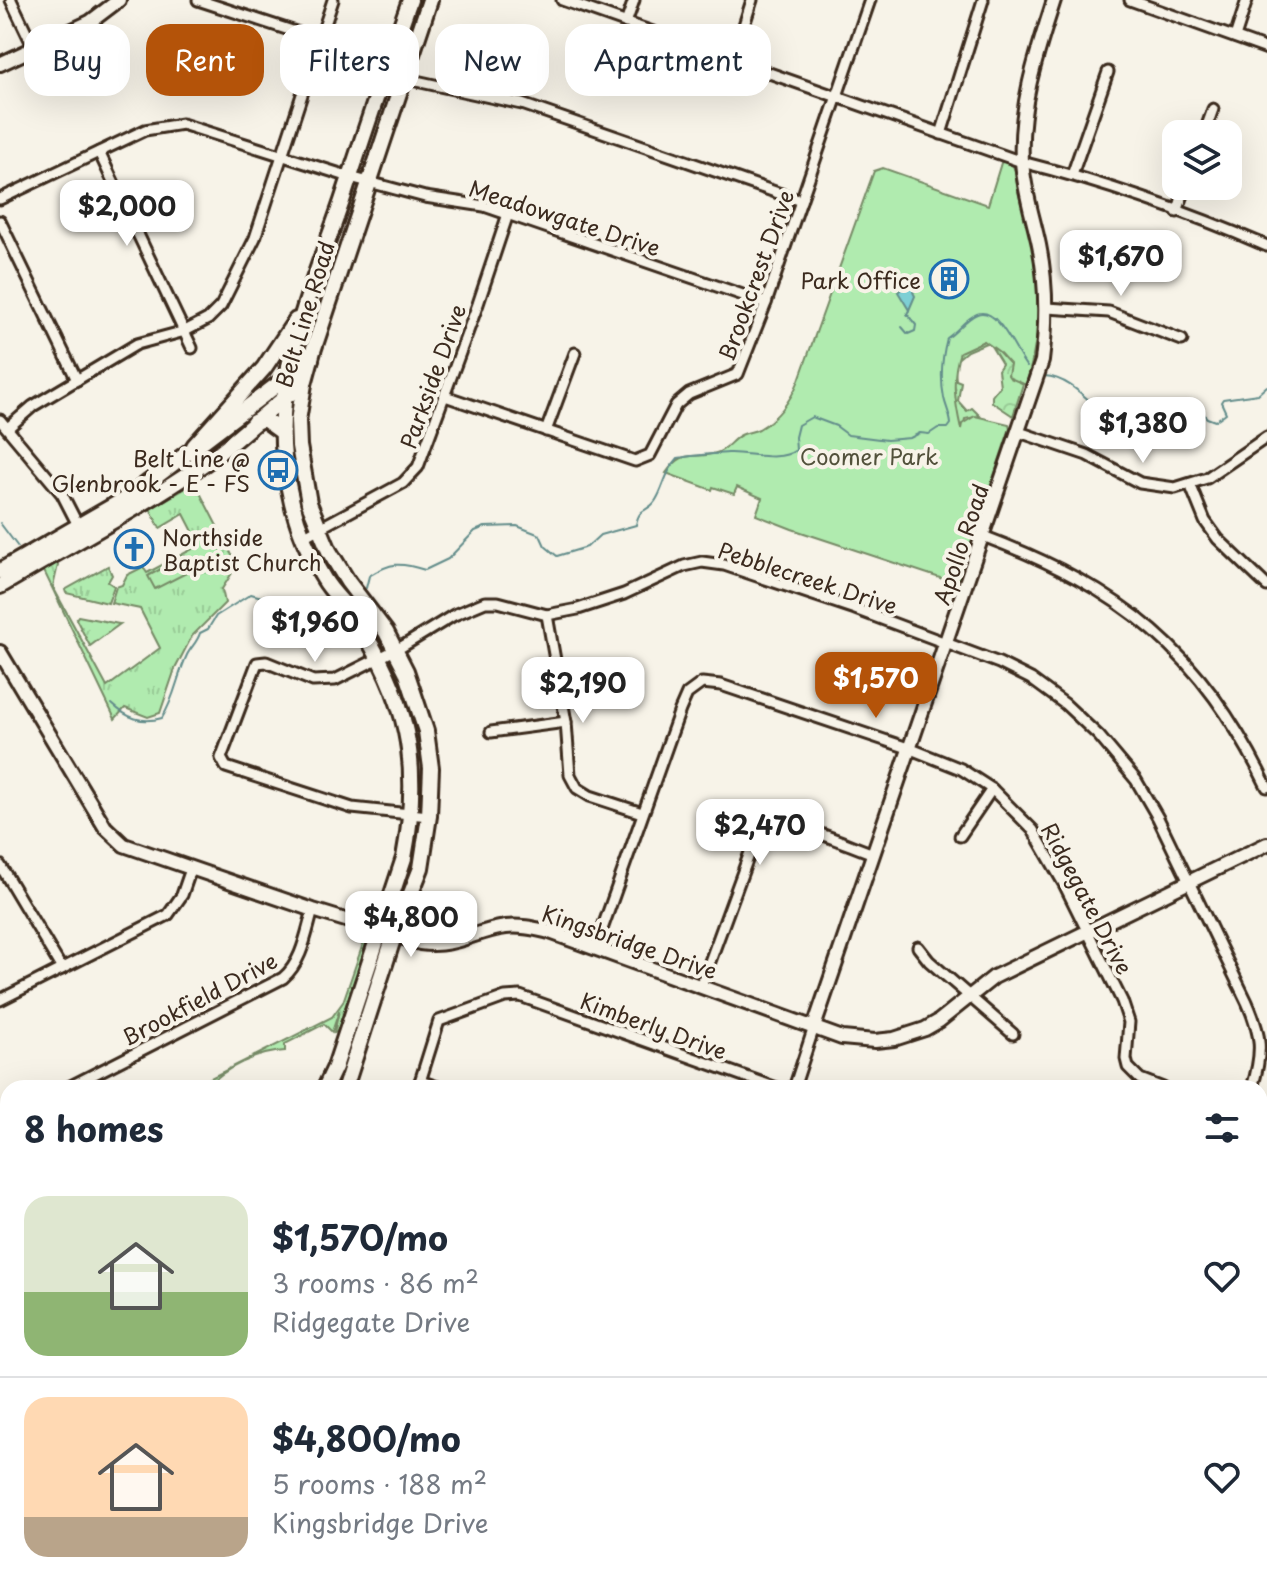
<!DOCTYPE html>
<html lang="en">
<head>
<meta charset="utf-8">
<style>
  :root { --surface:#fff; --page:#f2f2f3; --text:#1f2937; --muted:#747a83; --line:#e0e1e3; --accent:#b45309 }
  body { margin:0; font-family:"Playpen Sans",sans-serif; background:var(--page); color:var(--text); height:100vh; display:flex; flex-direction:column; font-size:30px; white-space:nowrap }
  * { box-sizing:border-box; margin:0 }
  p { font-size:26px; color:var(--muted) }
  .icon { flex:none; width:44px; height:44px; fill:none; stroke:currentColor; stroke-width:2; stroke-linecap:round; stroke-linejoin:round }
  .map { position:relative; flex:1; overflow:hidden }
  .drawer { position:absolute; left:0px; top:1080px; width:1268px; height:512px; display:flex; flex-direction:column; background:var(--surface); border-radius:24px 24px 0 0; box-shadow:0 8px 32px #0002 }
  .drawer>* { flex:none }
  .hud { position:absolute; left:24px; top:24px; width:800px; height:72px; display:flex; gap:16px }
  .controls { position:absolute; left:1162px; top:120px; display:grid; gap:16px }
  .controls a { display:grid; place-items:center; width:80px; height:80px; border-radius:16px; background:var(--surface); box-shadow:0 8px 32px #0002; font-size:40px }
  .price { position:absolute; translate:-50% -68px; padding:0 18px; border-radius:16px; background:#fff; color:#222; font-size:26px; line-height:52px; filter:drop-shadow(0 2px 4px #0008) }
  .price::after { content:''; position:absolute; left:50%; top:48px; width:24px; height:18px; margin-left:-12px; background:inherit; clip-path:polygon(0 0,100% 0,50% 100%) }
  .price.current { background:var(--accent); color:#fff }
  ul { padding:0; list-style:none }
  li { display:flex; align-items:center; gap:24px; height:200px; padding:0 24px }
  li+li { border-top:2px solid var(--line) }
  li span { display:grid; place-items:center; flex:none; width:224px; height:160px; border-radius:24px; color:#555 }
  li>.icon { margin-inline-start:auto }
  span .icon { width:96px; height:96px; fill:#fffc; stroke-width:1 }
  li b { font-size:34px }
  h2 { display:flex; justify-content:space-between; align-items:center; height:96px; padding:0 24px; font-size:34px }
  .pill { padding:0 28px; border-radius:24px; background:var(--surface); box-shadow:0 8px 32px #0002; font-size:28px; line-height:72px }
  .pill.current { background:var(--accent); color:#fff }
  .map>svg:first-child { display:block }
</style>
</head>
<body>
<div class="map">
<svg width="1267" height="1592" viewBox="0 0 1267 1592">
  <defs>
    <pattern id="grass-tufts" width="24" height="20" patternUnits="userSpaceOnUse" patternTransform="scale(2)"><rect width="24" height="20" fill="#b0ebaf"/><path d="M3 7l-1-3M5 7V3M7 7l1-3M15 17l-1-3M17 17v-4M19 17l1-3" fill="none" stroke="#98ca96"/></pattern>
    <pattern id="forest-crowns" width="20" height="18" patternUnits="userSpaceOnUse" patternTransform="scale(2)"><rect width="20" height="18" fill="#b0ebaf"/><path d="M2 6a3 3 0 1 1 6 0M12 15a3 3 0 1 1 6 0" fill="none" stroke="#98ca96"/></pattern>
    <pattern id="water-ripples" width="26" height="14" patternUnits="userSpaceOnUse" patternTransform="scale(2)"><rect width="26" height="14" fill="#7dcfd4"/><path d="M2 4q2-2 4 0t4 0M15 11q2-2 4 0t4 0" fill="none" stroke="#6db2b6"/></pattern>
  </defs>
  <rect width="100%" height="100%" fill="#f7f3e8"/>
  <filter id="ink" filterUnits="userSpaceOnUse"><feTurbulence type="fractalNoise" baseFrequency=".0125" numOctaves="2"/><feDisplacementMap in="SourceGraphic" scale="16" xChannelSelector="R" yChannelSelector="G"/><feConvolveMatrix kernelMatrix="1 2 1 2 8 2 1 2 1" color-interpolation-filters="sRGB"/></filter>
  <g filter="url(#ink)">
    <g fill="url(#grass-tufts)" stroke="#768a66" stroke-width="2">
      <polygon points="195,483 237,565 222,589 225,603 192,636 175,669 160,713 148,717 125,708 115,719 44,571 57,563 58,565 53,587 107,687 160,648 140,609 111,603 116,587 122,585 127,575 143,567 147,573 200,545 184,514 160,528 150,509"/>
      <polygon points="108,566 112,575 108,582 114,586 108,603 66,593 65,590"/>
      <polygon points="78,616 119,624 120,624 90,646 76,619"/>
      <path d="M366,935L368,941L337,1032L334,1033L339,1011L332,1032L324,1024L285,1044V1051C258,1052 224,1068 206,1088H191L332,1017L343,1002Z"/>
    </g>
    <path fill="url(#forest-crowns)" stroke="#768a66" stroke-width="2" d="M985,318C1000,323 1012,358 1027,371L1013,416L992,402V396L1000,386L998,370L1002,364L991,346L996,336L982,332L981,336L986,343L967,351L954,362L956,380L961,382L958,401L967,411L972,408L980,416L965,419L964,427L967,430L941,444L890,460L883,465L880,455L876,456L874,451L870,450V444C889,444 911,443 931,437C938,435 941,432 949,431L954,425L945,393L944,371L949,366L946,359L948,346L954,344L961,335L968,333L969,324Z"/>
    <g fill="#b0ebaf" stroke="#768a66" stroke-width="2">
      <path d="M1004,161L1013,166L1015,171C1017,198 1028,224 1034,250C1044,296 1039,340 1026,385L1010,378L1008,375L1010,364L998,351L984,341L960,352C951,379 955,402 961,429L962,424L975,416L1009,424L1010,428L958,584L792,529L756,515L762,498L737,487L734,494L713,487L712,490L666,473C684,448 691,460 716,453C726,451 732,439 741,435C747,432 753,432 759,429C778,418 791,400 799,380L874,171L883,168L988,205L1001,163Z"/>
      <polygon points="185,556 192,570 155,589 148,576"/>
    </g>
    <polygon fill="url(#water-ripples)" stroke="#638d8b" stroke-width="2" points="909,281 915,290 913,292 915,296 909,310 898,292"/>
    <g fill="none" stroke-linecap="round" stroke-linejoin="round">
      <g stroke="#638d8b" stroke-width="2">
        <polyline points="902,327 908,334 915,331 916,325 907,314 909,310"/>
        <path d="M1044,376C1086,378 1106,438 1155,435L1167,415L1179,409L1201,411L1207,418L1215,421L1226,413L1221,402L1223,399L1258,394L1267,386"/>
        <polyline points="0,523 18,547"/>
        <path d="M366,588L369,576C391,562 400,562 425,570L448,559L475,531L485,527L517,526L540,535L545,546L557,556L587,547L600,535L636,525C639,506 648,513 656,500C665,485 664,474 678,458C694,455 712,454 728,453C749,452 778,463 796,450L795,437L798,425L812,417L836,426L848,435L887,440L910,438L920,433L929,434L938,428H948L951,424C950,414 946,407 944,398C940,378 942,357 947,338C958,331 965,319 977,314C999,306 1015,353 1027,367"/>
        <path d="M112,704C127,718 142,724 162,718C175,698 177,676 187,655C191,647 198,641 200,633L208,629L216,616L251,594L276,601L300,600L319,613L333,609"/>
      </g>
      <defs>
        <g id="minor">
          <polyline points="11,0 34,48"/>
          <polyline points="198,0 320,40"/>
          <path d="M562,0L1022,162C1105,183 1188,212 1267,246"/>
          <polyline points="1130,0 1267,49"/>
          <polyline points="626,23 634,0"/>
          <polyline points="1235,37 1247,0"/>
          <polyline points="733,60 752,0"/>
          <polyline points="384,74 522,104 801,201"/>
          <polyline points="941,134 983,0"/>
          <polyline points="1204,134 1213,109"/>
          <polyline points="99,152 192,348"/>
          <polyline points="1072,175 1108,72"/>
          <polyline points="0,199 145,130 182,124 350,177 425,197 484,206 766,303"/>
          <polyline points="1177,212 1186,186"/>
          <polyline points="0,221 77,380"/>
          <polyline points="1047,308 1109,312 1182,340"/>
          <polyline points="445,396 635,461 650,455 676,405 689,394 738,374 766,303 870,0"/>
          <polyline points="0,420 62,494 80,529"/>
          <polyline points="9,427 33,406 137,344 185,331 208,319 221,306 255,238 333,0"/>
          <polyline points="546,431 575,353"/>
          <polyline points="1019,432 1087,455 1140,483 1175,488 1207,478 1267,437"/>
          <polyline points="1190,484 1205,521 1218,539 1267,586"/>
          <path d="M983,536C1123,589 1201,651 1267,787"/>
          <polyline points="303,537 403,483 418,467 478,304 508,214"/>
          <polyline points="547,615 566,722 570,775 577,788 590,796 642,813"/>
          <polyline points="491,732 566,722"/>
          <path d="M429,816L352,808L226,767L221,758L257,663L266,662L313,681L335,680L403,646L454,615L485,602H498L547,615L578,609L624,594L684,566L702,562L724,565L855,609L999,663L1031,679L1065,704L1099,736L1136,780L1158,818L1247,1002C1262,1036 1263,1052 1252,1088"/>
          <polyline points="960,836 992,789"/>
          <polyline points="0,865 62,969"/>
          <polyline points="918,947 929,961 1013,1034"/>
          <polyline points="595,949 680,710 687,694 702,683 721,685 911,749 961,769 992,789 1033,830 1064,884 1122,1001 1129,1022 1126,1059 1128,1067 1140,1079 1163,1088"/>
          <path d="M701,986L760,825C783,814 849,846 874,854"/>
          <polyline points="0,1000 168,915 182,895 191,869"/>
          <polyline points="420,1081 441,1088"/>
          <path d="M67,1088L283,978C302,962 306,934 313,910"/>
          <polyline points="418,1088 439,1021 505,997 520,996 777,1088"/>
          <polyline points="794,1088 814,1027"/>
          <polyline points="1260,1120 1267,1122"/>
          <polyline points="0,1121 8,1117"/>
          <polyline points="1260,1238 1267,1241"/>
          <polyline points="0,1242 8,1238"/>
          <polyline points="1260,1332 1267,1312"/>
          <polyline points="1223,1584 1250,1592"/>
          <polyline points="911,1587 927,1592"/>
          <polyline points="251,1592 254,1584"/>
          <polyline points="368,1592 371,1584"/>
          <polyline points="496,1592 500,1584"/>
          <polyline points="625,1592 631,1584"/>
          <polyline points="774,1592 780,1584"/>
          <polyline points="1168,1592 1171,1584"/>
        </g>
        <g id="tertiary">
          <polyline points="0,64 90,22 119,0"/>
          <path d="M0,652L105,827L124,845L313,910L420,943C457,948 473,931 506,927C521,925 536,929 550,932L842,1038L875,1041L894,1039L925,1029L939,1021L994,977L1267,844"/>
          <path d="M814,1027L1042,361C1047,321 1047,285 1039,245C1033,217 1024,191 1022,161C1019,105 1037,53 1054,0"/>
        </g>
        <g id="secondary">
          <polyline points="0,571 132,495 311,359"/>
          <path d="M0,586C67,546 137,510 202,465C238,441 267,408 304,384"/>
        </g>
        <g id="primary">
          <polyline points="254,422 264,419 282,432"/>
          <polyline points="194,446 264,368 296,320"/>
          <path d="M325,1088L335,1067L404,858C422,763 408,697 354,617C345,603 332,593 324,579C307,552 295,520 289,489C266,386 309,297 342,201C364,134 386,67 410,0"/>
          <polyline points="345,1088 394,936 421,868 429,816 431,768 426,731 406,671 386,632 348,582 329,551 309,503 299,446 298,421 304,384 313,351 430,0"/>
          <polyline points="152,1592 156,1584"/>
          <polyline points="173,1592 178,1584"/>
        </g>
      </defs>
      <use href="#minor" stroke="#3b2a1e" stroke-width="15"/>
      <use href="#tertiary" stroke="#3b2a1e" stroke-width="18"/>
      <use href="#secondary" stroke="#3b2a1e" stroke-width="20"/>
      <use href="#primary" stroke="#3b2a1e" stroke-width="20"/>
      <use href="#minor" stroke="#f7f3e8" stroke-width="9"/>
      <use href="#tertiary" stroke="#f7f3e8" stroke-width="12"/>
      <use href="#secondary" stroke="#f7f3e8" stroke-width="14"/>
      <use href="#primary" stroke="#f7f3e8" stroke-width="14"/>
    </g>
  </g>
  <defs>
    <symbol id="building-ring" viewBox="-11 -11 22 22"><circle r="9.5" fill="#f7f3e8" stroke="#1f6fb2" stroke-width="1.5"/><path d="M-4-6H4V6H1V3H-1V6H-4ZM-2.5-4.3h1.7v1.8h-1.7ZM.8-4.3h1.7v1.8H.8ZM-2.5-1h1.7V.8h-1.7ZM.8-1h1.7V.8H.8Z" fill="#1f6fb2"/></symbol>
    <symbol id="bus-ring" viewBox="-11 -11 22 22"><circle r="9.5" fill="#f7f3e8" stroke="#1f6fb2" stroke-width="1.5"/><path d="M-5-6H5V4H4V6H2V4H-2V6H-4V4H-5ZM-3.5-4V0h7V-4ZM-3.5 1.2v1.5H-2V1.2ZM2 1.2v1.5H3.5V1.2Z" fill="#1f6fb2"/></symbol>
    <symbol id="church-ring" viewBox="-11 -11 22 22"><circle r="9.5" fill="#f7f3e8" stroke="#1f6fb2" stroke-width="1.5"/><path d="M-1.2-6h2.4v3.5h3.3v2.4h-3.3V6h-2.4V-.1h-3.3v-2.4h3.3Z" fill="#1f6fb2"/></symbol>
  </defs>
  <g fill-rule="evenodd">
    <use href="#building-ring" x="927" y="257" width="44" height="44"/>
    <use href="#bus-ring" x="256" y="448" width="44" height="44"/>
    <use href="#church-ring" x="112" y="527" width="44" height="44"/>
  </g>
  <g text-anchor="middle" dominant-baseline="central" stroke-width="8" stroke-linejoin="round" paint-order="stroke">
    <g font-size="22" fill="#3b2a1e" stroke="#f7f3e8">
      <text transform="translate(565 217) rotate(18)">Meadowgate Drive</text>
      <text transform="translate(755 275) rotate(-70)">Brookcrest Drive</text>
      <text transform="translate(304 314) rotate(-73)">Belt Line Road</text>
      <text transform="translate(432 376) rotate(-70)">Parkside Drive</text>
      <text transform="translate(960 544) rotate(-71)">Apollo Road</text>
      <text transform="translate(808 577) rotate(18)">Pebblecreek Drive</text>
      <text transform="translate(1088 898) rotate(62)">Ridgegate Drive</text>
      <text transform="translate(630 941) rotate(19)">Kingsbridge Drive</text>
      <text transform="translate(199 998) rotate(-28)">Brookfield Drive</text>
      <text transform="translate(654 1025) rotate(20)">Kimberly Drive</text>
    </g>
    <g font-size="22" fill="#3b2a1e" stroke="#f7f3e8" text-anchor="end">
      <text x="921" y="279">Park Office</text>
      <text x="250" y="457">Belt Line @<tspan x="250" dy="25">Glenbrook - E - FS</tspan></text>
      <text x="162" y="536" text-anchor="start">Northside<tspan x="162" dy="25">Baptist Church</tspan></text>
    </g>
    <g font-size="22" fill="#52513b" stroke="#f7f3e8">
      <text x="869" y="455">Coomer Park</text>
    </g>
  </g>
</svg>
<div class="controls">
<a><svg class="icon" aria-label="layers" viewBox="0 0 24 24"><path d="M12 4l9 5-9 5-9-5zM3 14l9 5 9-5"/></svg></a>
</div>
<b class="price" style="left:127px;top:248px">$2,000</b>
<b class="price" style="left:1121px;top:298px">$1,670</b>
<b class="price" style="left:1143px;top:465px">$1,380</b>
<b class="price" style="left:315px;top:664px">$1,960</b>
<b class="price current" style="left:876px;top:720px">$1,570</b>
<b class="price" style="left:583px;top:725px">$2,190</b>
<b class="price" style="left:760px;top:867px">$2,470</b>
<b class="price" style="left:411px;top:959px">$4,800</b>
<div class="hud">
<a class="pill">Buy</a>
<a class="pill current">Rent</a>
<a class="pill">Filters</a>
<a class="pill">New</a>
<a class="pill">Apartment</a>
</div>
<section class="drawer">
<h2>8 homes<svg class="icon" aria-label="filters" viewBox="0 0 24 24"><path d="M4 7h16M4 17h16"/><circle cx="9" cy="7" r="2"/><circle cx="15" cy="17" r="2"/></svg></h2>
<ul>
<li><span style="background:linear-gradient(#dfe7d0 60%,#8fb573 0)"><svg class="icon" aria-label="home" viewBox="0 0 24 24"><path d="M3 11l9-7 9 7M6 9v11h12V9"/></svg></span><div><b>$1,570/mo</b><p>3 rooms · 86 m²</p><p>Ridgegate Drive</p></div><svg class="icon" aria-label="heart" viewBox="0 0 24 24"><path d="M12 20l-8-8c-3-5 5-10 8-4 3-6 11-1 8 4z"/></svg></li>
<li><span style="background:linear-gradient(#ffd9b3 75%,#b9a48a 0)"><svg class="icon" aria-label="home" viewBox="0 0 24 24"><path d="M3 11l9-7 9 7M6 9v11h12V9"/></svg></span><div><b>$4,800/mo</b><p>5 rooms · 188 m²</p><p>Kingsbridge Drive</p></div><svg class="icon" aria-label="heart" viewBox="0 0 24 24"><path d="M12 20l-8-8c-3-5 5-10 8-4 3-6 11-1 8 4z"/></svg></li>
</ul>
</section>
</div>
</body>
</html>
